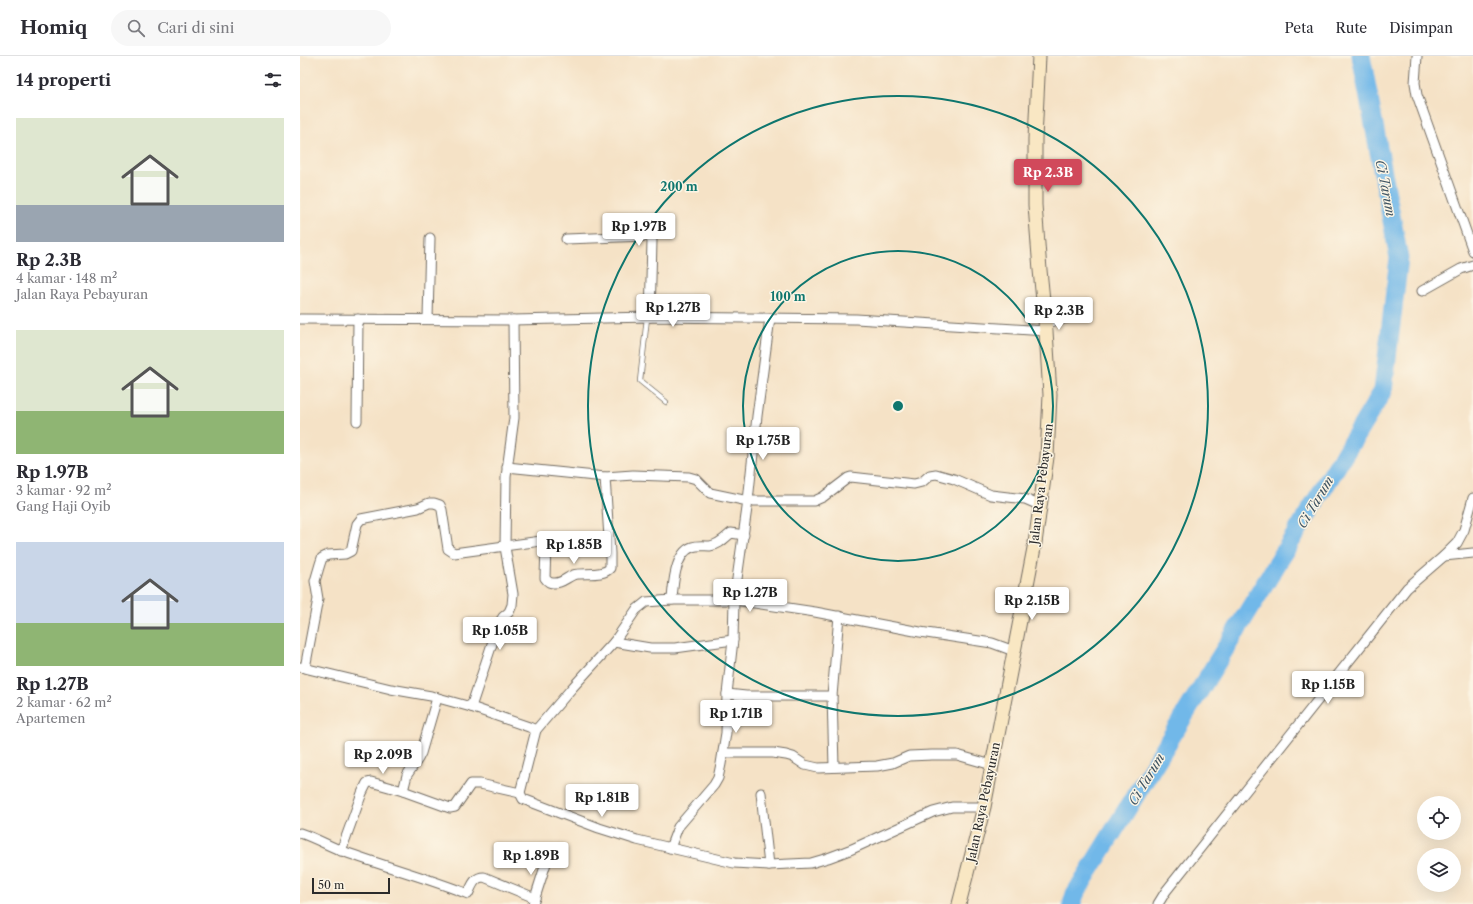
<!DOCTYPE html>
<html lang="id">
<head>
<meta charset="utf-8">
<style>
  :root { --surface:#fff; --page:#f7f7f7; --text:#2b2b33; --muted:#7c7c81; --line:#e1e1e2; --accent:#d1495b }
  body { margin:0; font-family:"Libre Caslon Text",serif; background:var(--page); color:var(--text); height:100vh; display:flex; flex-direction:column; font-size:15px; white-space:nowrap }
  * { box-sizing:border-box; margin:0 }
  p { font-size:13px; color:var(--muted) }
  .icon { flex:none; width:22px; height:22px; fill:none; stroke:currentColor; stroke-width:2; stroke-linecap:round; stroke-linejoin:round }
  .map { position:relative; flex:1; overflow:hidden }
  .details { display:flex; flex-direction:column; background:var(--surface); width:300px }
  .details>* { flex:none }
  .tools { position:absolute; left:1117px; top:740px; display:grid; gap:8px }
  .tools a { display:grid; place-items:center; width:44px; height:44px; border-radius:50%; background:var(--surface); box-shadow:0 4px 16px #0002; font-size:20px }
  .scale { position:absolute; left:12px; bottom:10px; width:78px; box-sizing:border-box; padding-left:4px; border:2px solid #2b2b2b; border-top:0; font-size:11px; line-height:14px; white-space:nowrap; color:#2b2b2b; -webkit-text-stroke:3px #fcf5e5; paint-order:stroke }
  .price { position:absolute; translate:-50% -34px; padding:0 9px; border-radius:4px; background:#fff; color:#222; font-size:13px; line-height:26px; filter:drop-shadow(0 1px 2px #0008) }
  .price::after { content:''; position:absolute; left:50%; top:24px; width:12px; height:9px; margin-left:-6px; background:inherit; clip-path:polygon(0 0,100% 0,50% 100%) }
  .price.current { background:var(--accent); color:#fff }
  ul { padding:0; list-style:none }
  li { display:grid; align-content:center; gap:8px; height:212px; padding:0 16px }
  li span { display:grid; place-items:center; height:124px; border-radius:0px; color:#555 }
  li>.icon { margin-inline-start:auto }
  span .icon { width:72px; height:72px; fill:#fffc; stroke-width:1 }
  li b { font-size:17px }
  h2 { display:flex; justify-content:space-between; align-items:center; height:48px; padding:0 16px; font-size:17px }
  header { display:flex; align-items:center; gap:24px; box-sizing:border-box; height:56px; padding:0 20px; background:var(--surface); border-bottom:1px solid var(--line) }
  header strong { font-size:19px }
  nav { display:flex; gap:22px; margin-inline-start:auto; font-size:14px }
  .search { width:280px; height:36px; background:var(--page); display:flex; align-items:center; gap:10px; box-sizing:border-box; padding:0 14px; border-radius:22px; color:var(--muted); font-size:15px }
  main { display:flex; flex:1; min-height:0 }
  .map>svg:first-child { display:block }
</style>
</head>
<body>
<header>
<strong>Homiq</strong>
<div class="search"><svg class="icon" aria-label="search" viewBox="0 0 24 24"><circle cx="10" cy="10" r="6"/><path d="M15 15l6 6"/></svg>Cari di sini</div>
<nav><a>Peta</a><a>Rute</a><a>Disimpan</a></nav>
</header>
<main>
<section class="details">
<h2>14 properti<svg class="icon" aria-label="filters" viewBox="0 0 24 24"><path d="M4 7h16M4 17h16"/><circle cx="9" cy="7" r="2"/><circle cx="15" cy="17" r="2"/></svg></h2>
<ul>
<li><span style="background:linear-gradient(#dfe7d0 70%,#9aa5b1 0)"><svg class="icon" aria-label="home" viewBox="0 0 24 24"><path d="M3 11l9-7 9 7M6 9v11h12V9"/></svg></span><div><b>Rp 2.3B</b><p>4 kamar · 148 m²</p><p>Jalan Raya Pebayuran</p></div></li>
<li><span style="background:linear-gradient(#dfe7d0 65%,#8fb573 0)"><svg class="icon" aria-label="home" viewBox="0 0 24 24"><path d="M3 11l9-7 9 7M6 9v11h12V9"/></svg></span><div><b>Rp 1.97B</b><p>3 kamar · 92 m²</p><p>Gang Haji Oyib</p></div></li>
<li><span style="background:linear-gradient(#c9d6e8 65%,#8fb573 0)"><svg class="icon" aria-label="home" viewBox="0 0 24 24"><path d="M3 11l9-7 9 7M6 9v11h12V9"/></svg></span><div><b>Rp 1.27B</b><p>2 kamar · 62 m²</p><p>Apartemen</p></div></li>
</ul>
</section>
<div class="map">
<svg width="1173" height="848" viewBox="0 0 1173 848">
  <rect width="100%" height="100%" fill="#fcf5e5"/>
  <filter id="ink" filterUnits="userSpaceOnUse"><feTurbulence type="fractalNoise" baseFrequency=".025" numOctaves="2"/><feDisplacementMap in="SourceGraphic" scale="8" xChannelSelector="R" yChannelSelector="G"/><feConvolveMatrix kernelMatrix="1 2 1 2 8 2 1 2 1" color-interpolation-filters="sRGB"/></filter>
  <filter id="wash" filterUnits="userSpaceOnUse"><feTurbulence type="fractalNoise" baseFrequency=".012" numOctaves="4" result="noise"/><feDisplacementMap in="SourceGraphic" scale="16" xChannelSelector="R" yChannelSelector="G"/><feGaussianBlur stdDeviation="0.9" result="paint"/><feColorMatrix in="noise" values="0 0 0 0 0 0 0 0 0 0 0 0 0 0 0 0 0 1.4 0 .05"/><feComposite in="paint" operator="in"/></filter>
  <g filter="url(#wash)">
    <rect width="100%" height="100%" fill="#f5e2c6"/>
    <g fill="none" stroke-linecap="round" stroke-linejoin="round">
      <polyline stroke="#71b8e9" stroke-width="19" points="772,848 775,838 1083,335 1099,202 1061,0"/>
    </g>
  </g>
  <g filter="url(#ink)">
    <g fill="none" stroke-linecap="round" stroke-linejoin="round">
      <defs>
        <polyline id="service" points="347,262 340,325 366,346"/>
        <g id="minor">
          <polyline points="1117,0 1115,27 1117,39 1173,195"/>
          <polyline points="266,183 346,180 351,182 352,185 350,261"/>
          <polyline points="1122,235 1161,213 1173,209"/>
          <polyline points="0,263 213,264 350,261 556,263 746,275"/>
          <polyline points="128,263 130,182"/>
          <polyline points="745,267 768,262"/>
          <polyline points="57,365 58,263"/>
          <polyline points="207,411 305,421 333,419 389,421 396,423 410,437 448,445 514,445 523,441 548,422 551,421 614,428 622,426 630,419 636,418 654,423 691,439 725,443 741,450"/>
          <polyline points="1144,500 1173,497"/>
          <path d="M372,544C373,529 375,497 392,491C398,489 404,490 410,490C419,489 425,482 431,477L444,479"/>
          <polyline points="314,586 350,592 375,592 433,584"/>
          <polyline points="0,611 91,633 131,640 171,651 229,671 236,674 220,737 223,743 299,772 337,784 434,807 469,809 511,807 528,802 552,793 633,756 652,751 684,751"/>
          <path d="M5,612L18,543L15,525L20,508L22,502L28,499L45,498L51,495L57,468L61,463L118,452L129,447H134L140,449L142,454L148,493L154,497L241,485L246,489L245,522C247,525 249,527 253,527C261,528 266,522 273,519C283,516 303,521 310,512V497L305,421"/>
          <polyline points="427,638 446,640 532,640 534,710"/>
          <polyline points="532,640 539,560"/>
          <polyline points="171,651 199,567 203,561 209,556 212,549 213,538 205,491 206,421 214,362 213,264"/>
          <polyline points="236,674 272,632 314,586 336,554 346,546 372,544 434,544 515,556 620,576 692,587 714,595"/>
          <polyline points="423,697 473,697 486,699 493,701 505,709 518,712 577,710 593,707 609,700 632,699 657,699 692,709"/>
          <polyline points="103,735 150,752 155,751 171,728 180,728 220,737"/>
          <polyline points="461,737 463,756 469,809"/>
          <path d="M0,777C16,782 30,791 45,796C86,811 128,822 168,838C172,830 174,821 184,821L235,842"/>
          <polyline points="370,792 378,771 414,729 418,722 421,708 426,677 427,638 433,584 434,544 448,445 457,360 470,262"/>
          <polyline points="41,795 62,737 67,727 71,726 103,735 107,719 118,703 121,697 137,642"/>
          <polyline points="233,848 249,798"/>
          <polyline points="858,848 866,835 1107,532 1144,500 1157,487 1164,474 1173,442"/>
        </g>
        <polyline id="secondary" points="659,848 684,751 735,487 747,401 750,339 746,275 740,214 735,149 735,83 739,0"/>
      </defs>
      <use href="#service" stroke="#726b61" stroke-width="6"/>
      <use href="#minor" stroke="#726b61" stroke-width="11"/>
      <use href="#secondary" stroke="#726b61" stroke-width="15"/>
      <use href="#service" stroke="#fff" stroke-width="4.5"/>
      <use href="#minor" stroke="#fff" stroke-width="9"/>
      <use href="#secondary" stroke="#f9e7c3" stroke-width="13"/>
    </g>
  </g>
  <g fill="none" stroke="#0f766e" stroke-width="2">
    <circle cx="598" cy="350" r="155"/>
    <circle cx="598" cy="350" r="310"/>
  </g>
  <g text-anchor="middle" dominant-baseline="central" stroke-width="3" stroke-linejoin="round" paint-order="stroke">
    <g font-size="12" fill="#2b2b2b" stroke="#fcf5e5">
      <text transform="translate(741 428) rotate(-83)">Jalan Raya Pebayuran</text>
      <text transform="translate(683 746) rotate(-78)">Jalan Raya Pebayuran</text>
    </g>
    <g font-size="13" font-style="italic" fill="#405564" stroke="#fcf5e5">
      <text transform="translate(1086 132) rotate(79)">Ci Tarum</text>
      <text transform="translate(1015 446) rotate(-59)">Ci Tarum</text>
      <text transform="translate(846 723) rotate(-59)">Ci Tarum</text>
    </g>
  </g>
  <circle cx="598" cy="350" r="6" fill="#0f766e" stroke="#fcf5e5" stroke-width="2"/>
  <g font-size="12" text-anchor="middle" font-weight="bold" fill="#0f766e" stroke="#fcf5e5" stroke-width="3" stroke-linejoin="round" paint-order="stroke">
    <text x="379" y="135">200 m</text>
    <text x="488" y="245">100 m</text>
  </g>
</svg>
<div class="tools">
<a><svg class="icon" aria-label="locate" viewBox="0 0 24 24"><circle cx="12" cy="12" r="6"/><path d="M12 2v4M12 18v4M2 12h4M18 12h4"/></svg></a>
<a><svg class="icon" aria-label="layers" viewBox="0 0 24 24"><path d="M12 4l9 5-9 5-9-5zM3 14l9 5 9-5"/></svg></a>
</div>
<div class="scale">50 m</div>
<b class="price current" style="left:748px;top:137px">Rp 2.3B</b>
<b class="price" style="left:339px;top:191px">Rp 1.97B</b>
<b class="price" style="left:373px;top:272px">Rp 1.27B</b>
<b class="price" style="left:759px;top:275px">Rp 2.3B</b>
<b class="price" style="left:463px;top:405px">Rp 1.75B</b>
<b class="price" style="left:274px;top:509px">Rp 1.85B</b>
<b class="price" style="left:450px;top:557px">Rp 1.27B</b>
<b class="price" style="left:732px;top:565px">Rp 2.15B</b>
<b class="price" style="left:200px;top:595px">Rp 1.05B</b>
<b class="price" style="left:1028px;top:649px">Rp 1.15B</b>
<b class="price" style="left:436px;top:678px">Rp 1.71B</b>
<b class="price" style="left:83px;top:719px">Rp 2.09B</b>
<b class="price" style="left:302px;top:762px">Rp 1.81B</b>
<b class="price" style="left:231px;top:820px">Rp 1.89B</b>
</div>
</main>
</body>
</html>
